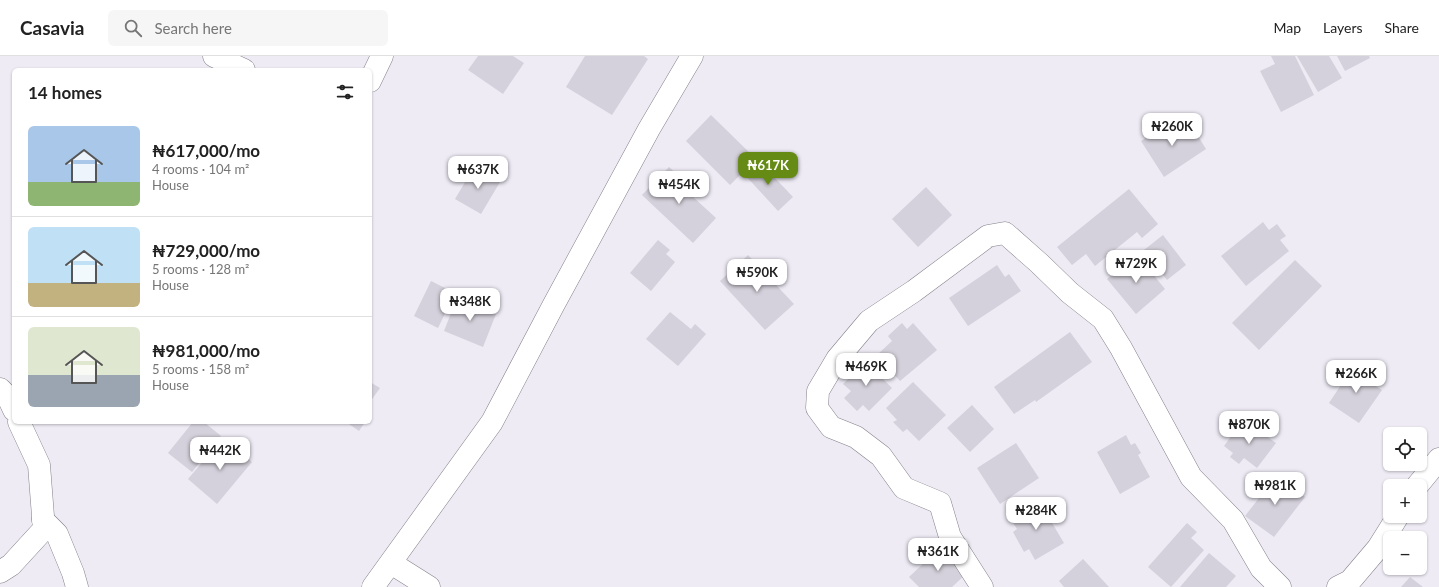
<!DOCTYPE html>
<html lang="en">
<head>
<meta charset="utf-8">
<style>
  :root { --surface:#fff; --page:#f6f6f6; --text:#222; --muted:#767676; --line:#e0e0e0; --accent:#668b15 }
  body { margin:0; font-family:Lato,sans-serif; background:var(--page); color:var(--text); height:100vh; display:flex; flex-direction:column; font-size:15px; white-space:nowrap }
  * { box-sizing:border-box; margin:0 }
  p { font-size:13px; color:var(--muted) }
  .icon { flex:none; width:22px; height:22px; fill:none; stroke:currentColor; stroke-width:2; stroke-linecap:round; stroke-linejoin:round }
  .map { position:relative; flex:1; overflow:hidden }
  .details { position:absolute; left:12px; top:12px; width:360px; height:356px; display:flex; flex-direction:column; background:var(--surface); border-radius:6px; box-shadow:0 1px 3px #0004 }
  .details>* { flex:none }
  .buttons { position:absolute; left:1383px; top:371px; display:grid; gap:8px }
  .buttons a { display:grid; place-items:center; width:44px; height:44px; border-radius:6px; background:var(--surface); box-shadow:0 1px 3px #0004; font-size:20px }
  .price { position:absolute; translate:-50% -34px; padding:0 9px; border-radius:8px; background:#fff; color:#222; font-size:13px; line-height:26px; filter:drop-shadow(0 1px 2px #0008) }
  .price::after { content:''; position:absolute; left:50%; top:24px; width:12px; height:9px; margin-left:-6px; background:inherit; clip-path:polygon(0 0,100% 0,50% 100%) }
  .price.selected { background:var(--accent); color:#fff }
  ul { padding:0; list-style:none }
  li { display:flex; align-items:center; gap:12px; height:100px; padding:0 16px }
  li+li { border-top:1px solid var(--line) }
  li span { display:grid; place-items:center; flex:none; width:112px; height:80px; border-radius:6px; color:#555 }
  li>.icon { margin-inline-start:auto }
  span .icon { width:48px; height:48px; fill:#fffc; stroke-width:1 }
  li b { font-size:17px }
  h2 { display:flex; justify-content:space-between; align-items:center; height:48px; padding:0 16px; font-size:17px }
  header { display:flex; align-items:center; gap:24px; box-sizing:border-box; height:56px; padding:0 20px; background:var(--surface); border-bottom:1px solid var(--line) }
  header strong { font-size:19px }
  nav { display:flex; gap:22px; margin-inline-start:auto; font-size:14px }
  .search { width:280px; height:36px; background:var(--page); display:flex; align-items:center; gap:10px; box-sizing:border-box; padding:0 14px; border-radius:6px; color:var(--muted); font-size:15px }
  .map>svg:first-child { display:block }
</style>
</head>
<body>
<header>
<strong>Casavia</strong>
<div class="search"><svg class="icon" aria-label="search" viewBox="0 0 24 24"><circle cx="10" cy="10" r="6"/><path d="M15 15l6 6"/></svg>Search here</div>
<nav><a>Map</a><a>Layers</a><a>Share</a></nav>
</header>
<div class="map">
<svg width="1439" height="531" viewBox="0 0 1439 531">
  <rect width="100%" height="100%" fill="#eeebf5"/>
  <g fill="#d5d1dc">
    <polygon points="478,0 513,0 524,7 503,38 468,14"/>
    <polygon points="585,0 644,0 648,3 612,59 566,31"/>
    <polygon points="1271,0 1295,0 1314,39 1281,56 1260,15 1275,8"/>
    <polygon points="1297,0 1329,0 1342,22 1318,36"/>
    <polygon points="1337,0 1369,0 1370,2 1345,15"/>
    <polygon points="711,59 756,103 730,129 686,85"/>
    <polygon points="1177,62 1189,81 1196,77 1206,93 1164,121 1141,85"/>
    <polygon points="758,104 793,141 778,155 744,118"/>
    <polygon points="474,111 500,126 481,158 455,143"/>
    <polygon points="669,111 696,136 692,140 716,162 693,187 642,139"/>
    <polygon points="926,131 952,159 918,191 892,163"/>
    <polygon points="1129,133 1158,168 1142,182 1137,176 1095,210 1086,198 1072,209 1057,191"/>
    <polygon points="1263,166 1269,174 1277,168 1286,180 1280,184 1289,195 1246,230 1221,200"/>
    <polygon points="1163,179 1186,209 1167,224 1144,194"/>
    <polygon points="658,184 670,194 666,198 675,206 651,235 630,217"/>
    <polygon points="748,199 794,248 765,274 720,225"/>
    <polygon points="1137,199 1165,233 1136,258 1107,223"/>
    <polygon points="1295,204 1322,230 1259,294 1232,267"/>
    <polygon points="997,209 1005,221 1009,218 1021,235 968,270 949,242"/>
    <polygon points="431,225 455,237 438,272 414,260"/>
    <polygon points="457,242 496,258 483,291 444,275"/>
    <polygon points="670,256 691,273 695,268 706,278 678,310 646,283"/>
    <polygon points="902,267 907,273 913,267 937,294 900,325 877,299 892,285 888,280"/>
    <polygon points="1070,276 1092,306 1036,346 1035,344 1014,358 994,331"/>
    <polygon points="862,302 892,332 869,355 863,349 857,355 844,342 851,335 843,328 856,315 853,312"/>
    <polygon points="1355,308 1378,324 1374,329 1382,334 1359,367 1329,347"/>
    <polygon points="370,326 380,332 370,346"/>
    <polygon points="913,326 946,359 919,385 907,373 903,376 893,366 897,364 886,352"/>
    <polygon points="972,349 994,373 970,396 947,372"/>
    <polygon points="1243,364 1276,387 1257,412 1244,402 1239,408 1230,401 1233,397 1224,390"/>
    <polygon points="193,366 204,366 221,380 192,416 168,397"/>
    <polygon points="346,366 365,366 359,375"/>
    <polygon points="1126,379 1131,389 1135,387 1141,397 1138,399 1150,421 1120,438 1097,396"/>
    <polygon points="223,382 252,406 217,448 188,423"/>
    <polygon points="1016,387 1039,422 1000,448 977,412"/>
    <polygon points="1276,420 1305,441 1274,481 1245,460"/>
    <polygon points="1039,445 1064,487 1035,504 1029,493 1024,496 1013,476 1017,473 1010,462"/>
    <polygon points="1187,467 1197,476 1191,482 1204,494 1171,531 1148,511"/>
    <polygon points="941,491 966,518 952,531 919,531 909,521"/>
    <polygon points="1209,497 1236,520 1226,531 1180,531"/>
    <polygon points="1083,503 1109,531 1064,531 1059,525"/>
    <polygon points="1410,521 1423,531 1401,531"/>
  </g>
  <g fill="none" stroke-linecap="round" stroke-linejoin="round">
    <defs>
      <g id="minor">
        <polyline points="214,0 244,14"/>
        <polyline points="370,25 382,0"/>
        <polyline points="0,333 8,341 14,354"/>
        <polyline points="1417,430 1439,403"/>
        <polyline points="43,464 57,478 73,517 77,531"/>
        <polyline points="391,507 429,531"/>
        <polyline points="0,516 11,509 44,473 39,409 19,366"/>
        <polyline points="373,531 492,366 553,250 649,73 692,0"/>
        <polyline points="982,531 950,481 940,447 904,432 881,400 856,381 831,371 817,352 818,335 837,303 869,265 914,235 988,180 1005,177 1039,207 1070,237 1103,263 1121,292 1191,421 1233,464 1261,512 1280,531"/>
        <polyline points="1338,531 1350,525 1378,492 1398,460"/>
      </g>
    </defs>
    <use href="#minor" stroke="#84808a" stroke-width="23"/>
    <use href="#minor" stroke="#fff" stroke-width="22"/>
  </g>
</svg>
<div class="buttons">
<a><svg class="icon" aria-label="locate" viewBox="0 0 24 24"><circle cx="12" cy="12" r="6"/><path d="M12 2v4M12 18v4M2 12h4M18 12h4"/></svg></a>
<a>+</a>
<a>−</a>
</div>
<b class="price" style="left:1172px;top:91px">₦260K</b>
<b class="price selected" style="left:768px;top:130px">₦617K</b>
<b class="price" style="left:478px;top:134px">₦637K</b>
<b class="price" style="left:679px;top:149px">₦454K</b>
<b class="price" style="left:1136px;top:228px">₦729K</b>
<b class="price" style="left:757px;top:237px">₦590K</b>
<b class="price" style="left:470px;top:266px">₦348K</b>
<b class="price" style="left:866px;top:331px">₦469K</b>
<b class="price" style="left:1356px;top:338px">₦266K</b>
<b class="price" style="left:1249px;top:389px">₦870K</b>
<b class="price" style="left:220px;top:415px">₦442K</b>
<b class="price" style="left:1275px;top:450px">₦981K</b>
<b class="price" style="left:1036px;top:475px">₦284K</b>
<b class="price" style="left:938px;top:516px">₦361K</b>
<section class="details">
<h2>14 homes<svg class="icon" aria-label="filters" viewBox="0 0 24 24"><path d="M4 7h16M4 17h16"/><circle cx="9" cy="7" r="2"/><circle cx="15" cy="17" r="2"/></svg></h2>
<ul>
<li><span style="background:linear-gradient(#a9c7e8 70%,#8fb573 0)"><svg class="icon" aria-label="home" viewBox="0 0 24 24"><path d="M3 11l9-7 9 7M6 9v11h12V9"/></svg></span><div><b>₦617,000/mo</b><p>4 rooms · 104 m²</p><p>House</p></div></li>
<li><span style="background:linear-gradient(#bfe0f5 70%,#c2b280 0)"><svg class="icon" aria-label="home" viewBox="0 0 24 24"><path d="M3 11l9-7 9 7M6 9v11h12V9"/></svg></span><div><b>₦729,000/mo</b><p>5 rooms · 128 m²</p><p>House</p></div></li>
<li><span style="background:linear-gradient(#dfe7d0 60%,#9aa5b1 0)"><svg class="icon" aria-label="home" viewBox="0 0 24 24"><path d="M3 11l9-7 9 7M6 9v11h12V9"/></svg></span><div><b>₦981,000/mo</b><p>5 rooms · 158 m²</p><p>House</p></div></li>
</ul>
</section>
</div>
</body>
</html>
